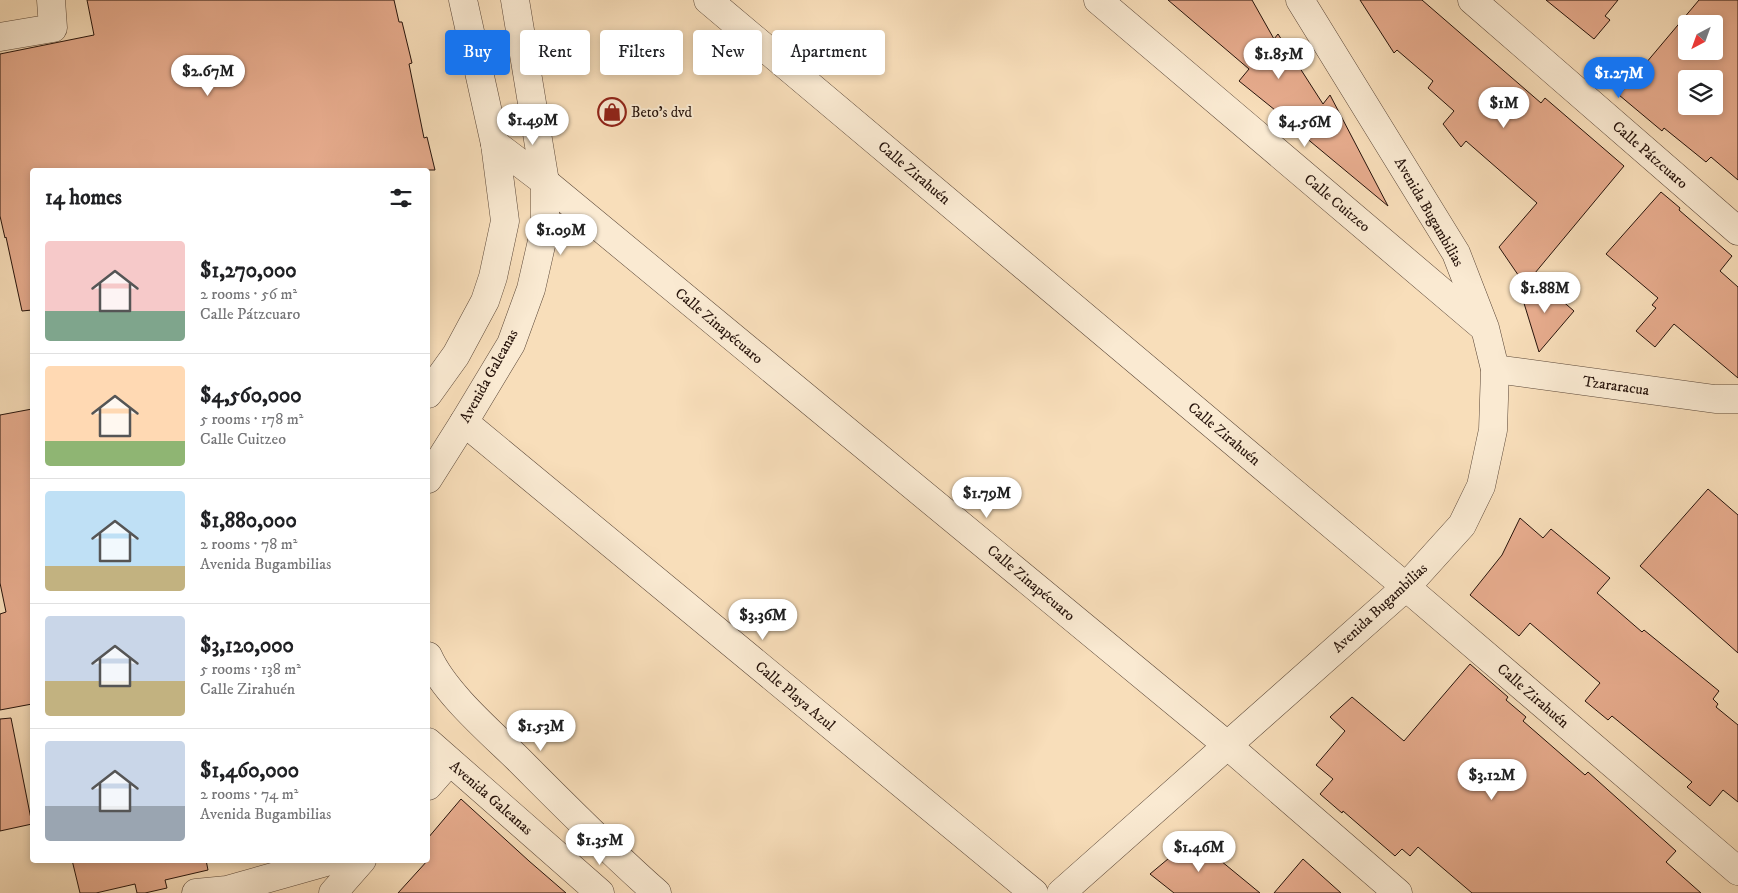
<!DOCTYPE html>
<html lang="en">
<head>
<meta charset="utf-8">
<style>
  :root { --surface:#fff; --page:#f2f2f2; --text:#202124; --muted:#757577; --line:#e0e0e0; --accent:#1a73e8 }
  body { margin:0; font-family:"IM FELL DW Pica",serif; background:var(--page); color:var(--text); height:100vh; display:flex; flex-direction:column; font-size:19px; white-space:nowrap }
  * { box-sizing:border-box; margin:0 }
  p { font-size:16px; color:var(--muted) }
  .icon { flex:none; width:28px; height:28px; fill:none; stroke:currentColor; stroke-width:2; stroke-linecap:round; stroke-linejoin:round }
  .map { position:relative; flex:1; overflow:hidden }
  .sheet { position:absolute; left:30px; top:168px; width:400px; height:695px; display:flex; flex-direction:column; background:var(--surface); border-radius:5px; box-shadow:0 2px 8px #0003 }
  .sheet>* { flex:none }
  .guide { position:absolute; left:445px; top:30px; width:475px; height:45px; display:flex; gap:10px }
  .needle { width:32px; rotate:221deg }
  .tools { position:absolute; left:1678px; top:15px; display:grid; gap:10px }
  .tools a { display:grid; place-items:center; width:45px; height:45px; border-radius:5px; background:var(--surface); box-shadow:0 2px 8px #0003; font-size:25px }
  .price { position:absolute; translate:-50% -42px; padding:0 11px; border-radius:18px; background:#fff; color:#222; font-size:16px; line-height:32px; filter:drop-shadow(0 1px 2px #0008) }
  .price::after { content:''; position:absolute; left:50%; top:30px; width:15px; height:11px; margin-left:-8px; background:inherit; clip-path:polygon(0 0,100% 0,50% 100%) }
  .price.active { background:var(--accent); color:#fff }
  ul { padding:0; list-style:none }
  li { display:flex; align-items:center; gap:15px; height:125px; padding:0 15px }
  li+li { border-top:1px solid var(--line) }
  li span { display:grid; place-items:center; flex:none; width:140px; height:100px; border-radius:5px; color:#555 }
  li>.icon { margin-inline-start:auto }
  span .icon { width:60px; height:60px; fill:#fffc; stroke-width:1 }
  li b { font-size:21px }
  h2 { display:flex; justify-content:space-between; align-items:center; height:60px; padding:0 15px; font-size:21px }
  .tag { padding:0 18px; border-radius:5px; background:var(--surface); box-shadow:0 2px 8px #0003; font-size:18px; line-height:45px }
  .tag.active { background:var(--accent); color:#fff }
  .map>svg:first-child { display:block }
</style>
</head>
<body>
<div class="map">
<svg width="1738" height="893" viewBox="0 0 1738 893">
  <rect width="100%" height="100%" fill="#f8deba"/>
  <filter id="stains"><feTurbulence type="fractalNoise" baseFrequency=".004" numOctaves="4"/><feColorMatrix values="0 0 0 0 .2 0 0 0 0 .09 0 0 0 0 .02 0 0 0 .5 -.17"/></filter>
  <radialGradient id="worn" r=".72"><stop offset=".6" stop-color="#630" stop-opacity="0"/><stop offset="1" stop-color="#630" stop-opacity=".3"/></radialGradient>
  <g fill="#e7ac8e" stroke="#26130b" fill-rule="evenodd">
    <polygon points="87,0 394,0 399,22 402,22 412,63 409,64 424,138 427,137 435,170 32,170 32,310 22,311 6,237 5,238 0,216 0,54 94,35"/>
    <polygon points="1168,0 1252,0 1274,39 1278,34 1323,104 1330,95 1388,206 1299,132 1301,131 1239,81 1249,69"/>
    <polygon points="1360,0 1422,0 1541,103 1545,98 1624,166 1525,285 1499,247 1537,203 1466,141 1461,147 1443,124 1454,111 1428,88 1433,81 1397,50 1394,53"/>
    <polygon points="1546,0 1618,0 1605,16 1610,20 1594,39"/>
    <path d="M1699,0H1738V180L1711,157L1706,162L1664,128L1662,131L1619,95ZM1686,24H1714V51H1686ZM1686,79H1714V106H1686Z"/>
    <polygon points="1661,192 1680,208 1679,210 1732,256 1720,271 1738,287 1738,378 1674,324 1655,347 1636,331 1656,308 1652,305 1658,298 1606,254"/>
    <polygon points="1539,281 1574,311 1539,352 1523,300"/>
    <polygon points="32,409 32,704 0,710 0,614 6,612 0,583 0,415"/>
    <polygon points="1708,489 1738,515 1738,653 1640,566"/>
    <polygon points="1520,518 1543,538 1551,529 1610,578 1597,593 1642,632 1644,630 1719,691 1713,699 1718,704 1716,707 1738,725 1738,802 1723,790 1710,806 1687,787 1692,782 1612,716 1608,720 1585,701 1600,683 1530,623 1519,636 1470,595 1502,555"/>
    <polygon points="1470,664 1508,697 1506,700 1526,717 1523,721 1585,775 1588,772 1676,851 1666,862 1701,893 1472,893 1418,847 1410,856 1402,849 1395,856 1343,811 1342,813 1320,794 1333,779 1316,765 1345,731 1330,717 1352,697 1404,741"/>
    <polygon points="11,718 32,824 0,831 0,719"/>
    <polygon points="461,799 529,861 566,893 398,893 428,860 428,838"/>
    <polygon points="1193,838 1260,893 1174,893 1150,874"/>
    <polygon points="1303,859 1341,893 1274,893"/>
    <polygon points="72,860 206,860 208,870 165,880 167,888 145,893 137,893 135,884 96,893 80,893"/>
  </g>
  <g fill="none" stroke-linecap="round" stroke-linejoin="round">
    <defs>
      <g id="minor">
        <polyline points="708,0 1406,587 1738,871"/>
        <polyline points="1098,0 1482,326"/>
        <polyline points="1472,0 1738,231"/>
        <polyline points="0,37 53,28 51,0"/>
        <polyline points="495,144 545,182 1227,745 1398,893"/>
        <polyline points="1495,369 1715,399 1738,399"/>
        <polyline points="428,394 456,355 485,301 493,277 505,221 495,144 463,0"/>
        <polyline points="464,422 1034,893"/>
        <polyline points="428,479 464,422 511,344 531,289 545,228 545,182 515,0"/>
        <path d="M428,656C444,692 488,730 517,758C563,804 608,850 657,893"/>
        <polyline points="428,742 600,893"/>
        <polyline points="428,786 449,762"/>
        <polyline points="196,893 227,890 333,860"/>
        <polyline points="333,893 362,860"/>
        <polyline points="1061,893 1406,587 1462,525 1481,486 1493,430 1495,369 1485,328 1456,253 1300,0"/>
      </g>
    </defs>
    <use href="#minor" stroke="#5a4637" stroke-width="29"/>
    <use href="#minor" stroke="#faead2" stroke-width="28"/>
  </g>
  <defs>
    <symbol id="shop-ring" viewBox="-11 -11 22 22"><circle r="9.5" fill="#faead2" stroke="#8f2418" stroke-width="1.5"/><path d="M-5-2.5h2.3a2.7 3.5 0 0 1 5.4 0H5L5.5 6h-11ZM-1.5-2.5h3a1.5 2.3 0 0 0-3 0Z" fill="#8f2418"/></symbol>
  </defs>
  <g fill-rule="evenodd">
    <use href="#shop-ring" x="596" y="96" width="32" height="32"/>
  </g>
  <g text-anchor="middle" dominant-baseline="central" stroke-width="4" stroke-linejoin="round" paint-order="stroke">
    <g font-size="15" fill="#26130b" stroke="#faead2" text-anchor="start">
      <text x="631" y="112">Beto's dvd</text>
    </g>
    <g font-size="15" fill="#26130b" stroke="#faead2">
      <text transform="translate(1650 155) rotate(41)">Calle Pátzcuaro</text>
      <text transform="translate(914 173) rotate(40)">Calle Zirahuén</text>
      <text transform="translate(1337 203) rotate(40)">Calle Cuitzeo</text>
      <text transform="translate(1429 212) rotate(60)">Avenida Bugambilias</text>
      <text transform="translate(719 326) rotate(40)">Calle Zinapécuaro</text>
      <text transform="translate(489 376) rotate(-61)">Avenida Galeanas</text>
      <text transform="translate(1616 386) rotate(8)">Tzararacua</text>
      <text transform="translate(1224 434) rotate(40)">Calle Zirahuén</text>
      <text transform="translate(1031 583) rotate(40)">Calle Zinapécuaro</text>
      <text transform="translate(1380 608) rotate(-43)">Avenida Bugambilias</text>
      <text transform="translate(795 696) rotate(40)">Calle Playa Azul</text>
      <text transform="translate(1533 696) rotate(41)">Calle Zirahuén</text>
      <text transform="translate(491 798) rotate(41)">Avenida Galeanas</text>
    </g>
  </g>
  <rect width="100%" height="100%" filter="url(#stains)"/>
  <rect width="100%" height="100%" fill="url(#worn)"/>
</svg>
<div class="tools">
<a><svg class="needle" viewBox="-14 -14 28 28"><path d="M0-13l5 13h-10z" fill="#e53935"/><path d="M0 13l5-13h-10z" fill="#757577"/></svg></a>
<a><svg class="icon" aria-label="layers" viewBox="0 0 24 24"><path d="M12 4l9 5-9 5-9-5zM3 14l9 5 9-5"/></svg></a>
</div>
<b class="price" style="left:1279px;top:80px">$1.85M</b>
<b class="price" style="left:208px;top:97px">$2.67M</b>
<b class="price active" style="left:1619px;top:99px">$1.27M</b>
<b class="price" style="left:1504px;top:129px">$1M</b>
<b class="price" style="left:533px;top:146px">$1.49M</b>
<b class="price" style="left:1305px;top:148px">$4.56M</b>
<b class="price" style="left:561px;top:256px">$1.09M</b>
<b class="price" style="left:1545px;top:314px">$1.88M</b>
<b class="price" style="left:987px;top:519px">$1.79M</b>
<b class="price" style="left:763px;top:641px">$3.36M</b>
<b class="price" style="left:541px;top:752px">$1.53M</b>
<b class="price" style="left:1492px;top:801px">$3.12M</b>
<b class="price" style="left:600px;top:866px">$1.35M</b>
<b class="price" style="left:1199px;top:873px">$1.46M</b>
<div class="guide">
<a class="tag active">Buy</a>
<a class="tag">Rent</a>
<a class="tag">Filters</a>
<a class="tag">New</a>
<a class="tag">Apartment</a>
</div>
<section class="sheet">
<h2>14 homes<svg class="icon" aria-label="filters" viewBox="0 0 24 24"><path d="M4 7h16M4 17h16"/><circle cx="9" cy="7" r="2"/><circle cx="15" cy="17" r="2"/></svg></h2>
<ul>
<li><span style="background:linear-gradient(#f6c9c9 70%,#7fa58c 0)"><svg class="icon" aria-label="home" viewBox="0 0 24 24"><path d="M3 11l9-7 9 7M6 9v11h12V9"/></svg></span><div><b>$1,270,000</b><p>2 rooms · 56 m²</p><p>Calle Pátzcuaro</p></div></li>
<li><span style="background:linear-gradient(#ffd9b3 75%,#8fb573 0)"><svg class="icon" aria-label="home" viewBox="0 0 24 24"><path d="M3 11l9-7 9 7M6 9v11h12V9"/></svg></span><div><b>$4,560,000</b><p>5 rooms · 178 m²</p><p>Calle Cuitzeo</p></div></li>
<li><span style="background:linear-gradient(#bfe0f5 75%,#c2b280 0)"><svg class="icon" aria-label="home" viewBox="0 0 24 24"><path d="M3 11l9-7 9 7M6 9v11h12V9"/></svg></span><div><b>$1,880,000</b><p>2 rooms · 78 m²</p><p>Avenida Bugambilias</p></div></li>
<li><span style="background:linear-gradient(#c9d6e8 65%,#c2b280 0)"><svg class="icon" aria-label="home" viewBox="0 0 24 24"><path d="M3 11l9-7 9 7M6 9v11h12V9"/></svg></span><div><b>$3,120,000</b><p>5 rooms · 138 m²</p><p>Calle Zirahuén</p></div></li>
<li><span style="background:linear-gradient(#c9d6e8 65%,#9aa5b1 0)"><svg class="icon" aria-label="home" viewBox="0 0 24 24"><path d="M3 11l9-7 9 7M6 9v11h12V9"/></svg></span><div><b>$1,460,000</b><p>2 rooms · 74 m²</p><p>Avenida Bugambilias</p></div></li>
</ul>
</section>
</div>
</body>
</html>
